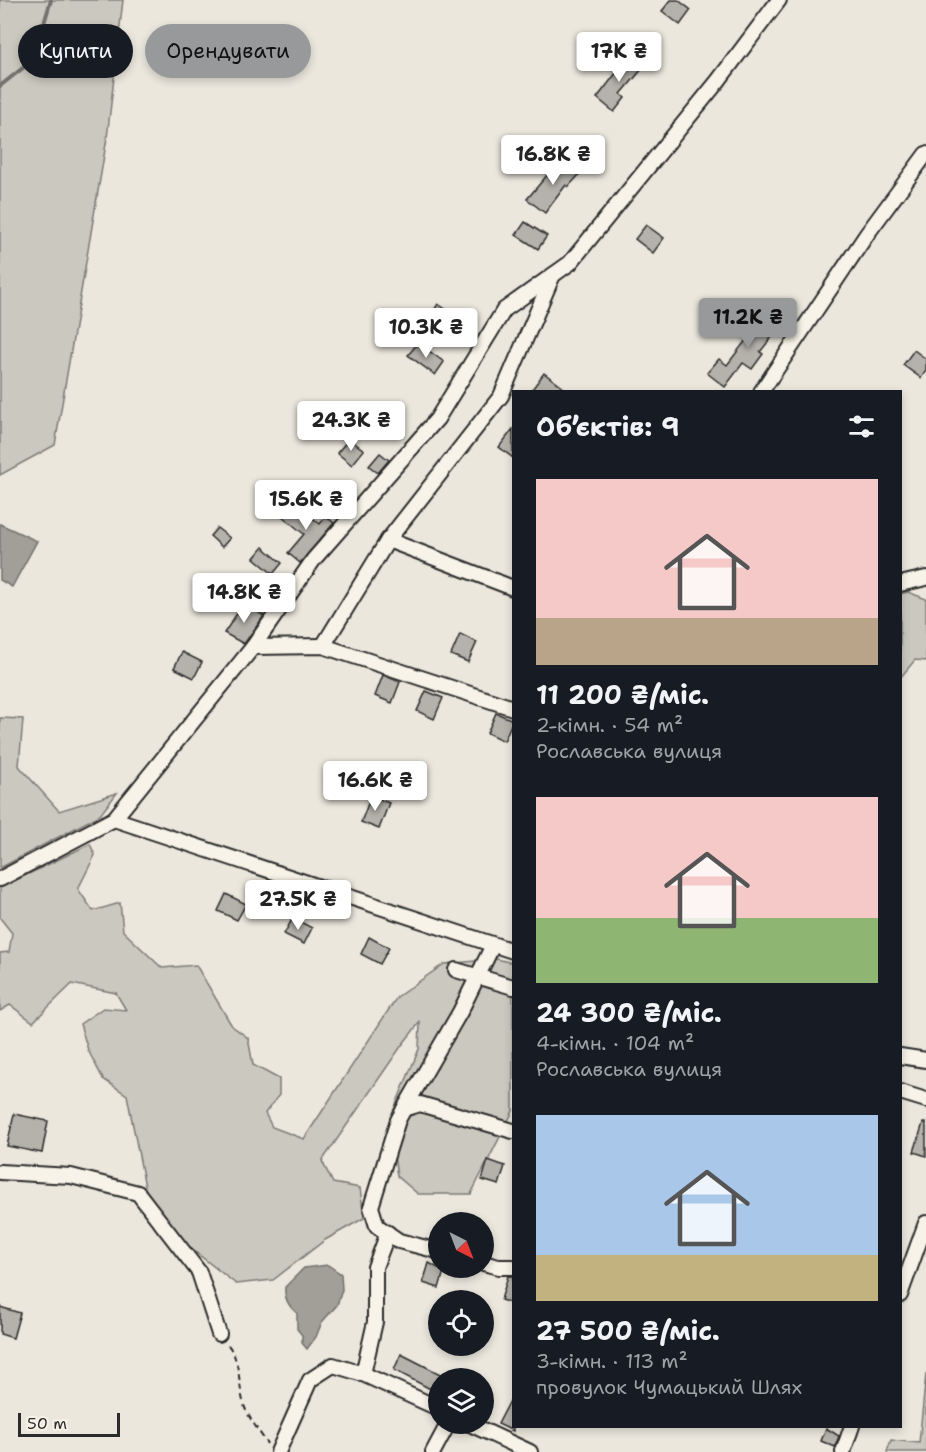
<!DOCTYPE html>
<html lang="uk">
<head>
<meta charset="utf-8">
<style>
  :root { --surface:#171b24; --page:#242831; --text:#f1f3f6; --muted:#9ea1a6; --accent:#98999b }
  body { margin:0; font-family:"Shantell Sans",sans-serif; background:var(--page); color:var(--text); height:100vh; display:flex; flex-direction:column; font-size:22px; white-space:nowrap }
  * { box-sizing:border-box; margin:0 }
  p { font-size:20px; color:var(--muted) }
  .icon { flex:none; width:33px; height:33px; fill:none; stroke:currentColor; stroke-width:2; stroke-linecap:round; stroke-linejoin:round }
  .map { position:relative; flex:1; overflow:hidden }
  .drawer { position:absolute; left:512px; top:390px; width:390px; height:1038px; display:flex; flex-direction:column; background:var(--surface); border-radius:0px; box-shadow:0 3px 9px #0003 }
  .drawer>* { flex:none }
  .banner { position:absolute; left:18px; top:24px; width:404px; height:54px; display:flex; gap:12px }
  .needle { width:39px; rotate:138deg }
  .controls { position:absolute; left:428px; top:1212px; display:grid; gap:12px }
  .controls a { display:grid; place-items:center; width:66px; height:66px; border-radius:50%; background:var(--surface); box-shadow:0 3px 9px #0003; font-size:30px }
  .scale { position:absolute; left:18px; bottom:15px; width:102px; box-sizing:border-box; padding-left:6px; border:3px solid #2b2b2b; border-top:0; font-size:16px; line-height:21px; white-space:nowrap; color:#2b2b2b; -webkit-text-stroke:4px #f7f3e8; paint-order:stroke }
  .price { position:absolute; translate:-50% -51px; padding:0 14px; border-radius:6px; background:#fff; color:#222; font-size:20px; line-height:39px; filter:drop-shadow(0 2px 3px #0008) }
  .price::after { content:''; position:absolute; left:50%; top:36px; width:18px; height:14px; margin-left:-9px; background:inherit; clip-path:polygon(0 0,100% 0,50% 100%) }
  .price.current { background:var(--accent); color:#111 }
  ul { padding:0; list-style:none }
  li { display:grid; align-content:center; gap:12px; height:318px; padding:0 24px }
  li span { display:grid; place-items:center; height:186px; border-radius:0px; color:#555 }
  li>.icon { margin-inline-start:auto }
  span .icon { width:108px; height:108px; fill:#fffc; stroke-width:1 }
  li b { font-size:26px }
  h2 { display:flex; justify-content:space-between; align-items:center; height:72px; padding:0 24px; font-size:26px }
  .chip { padding:0 21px; border-radius:27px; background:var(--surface); box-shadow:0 3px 9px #0003; font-size:21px; line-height:54px }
  .chip.current { background:var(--accent); color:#111 }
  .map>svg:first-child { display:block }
</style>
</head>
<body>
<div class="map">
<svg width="926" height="1452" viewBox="0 0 926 1452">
  <rect width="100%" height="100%" fill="#ebe7dd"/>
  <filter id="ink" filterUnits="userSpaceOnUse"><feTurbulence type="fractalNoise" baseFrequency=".0167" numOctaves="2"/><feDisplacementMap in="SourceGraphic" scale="12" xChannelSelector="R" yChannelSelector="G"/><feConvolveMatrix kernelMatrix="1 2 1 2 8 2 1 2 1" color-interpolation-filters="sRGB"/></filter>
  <g filter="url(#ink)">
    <g fill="#cbc8bf" stroke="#7b7a75" stroke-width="1.5">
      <polygon points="0,0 123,0 107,138 55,445 0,475"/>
      <polygon points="908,592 926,599 926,661 915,660 900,678 900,594"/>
      <polygon points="0,718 23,719 19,766 59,811 117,793 100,815 0,868"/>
      <polygon points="90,844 95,855 78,889 93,911 120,903 123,931 162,968 196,965 232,1026 248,1038 253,1065 279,1079 279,1095 265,1113 272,1127 304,1139 397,997 444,964 497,959 513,963 513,1111 471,1194 418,1194 397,1176 389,1121 419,1049 420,1022 402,1045 322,1161 333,1183 360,1188 364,1218 325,1240 273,1280 236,1284 151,1217 127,1095 103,1079 88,1050 80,1024 103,1008 126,1010 116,993 72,984 33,1022 10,1005 0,1011 0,953 9,952 12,933 0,918 0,888"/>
      <polygon points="926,1374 926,1452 887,1452 891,1440 919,1443"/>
    </g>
    <g fill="#a29f98" stroke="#72716c" stroke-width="1.5">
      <polygon points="0,524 37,541 12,587 0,580"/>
      <path d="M328,1265L341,1274L342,1290L337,1305L322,1322L316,1337L307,1349L302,1343V1335L297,1329V1313C288,1306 284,1298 285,1287L304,1268Z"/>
    </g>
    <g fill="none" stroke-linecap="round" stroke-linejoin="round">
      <polyline stroke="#72716c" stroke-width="4" points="0,86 33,60 51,0"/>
    </g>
    <g fill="#b5b2ab" stroke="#2b2b2b" stroke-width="1.5">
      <polygon points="671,0 678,0 691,10 680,25 662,11"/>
      <polygon points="625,55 642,69 621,94 625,98 614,112 597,98 617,72 613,69"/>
      <polygon points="560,160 579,175 568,187 566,185 545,213 527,199"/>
      <polygon points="525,222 547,236 538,249 516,235"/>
      <polygon points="646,225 664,238 653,253 635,239"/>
      <polygon points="438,304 450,312 434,334 423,327"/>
      <polygon points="765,309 783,323 760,352 763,354 752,369 743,363 725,387 707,373 719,359 727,365 757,326 754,324"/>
      <polygon points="418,343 444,362 435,375 408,355"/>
      <polygon points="914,350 926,359 926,371 921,378 903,365"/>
      <polygon points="544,373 569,392 530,392"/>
      <polygon points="513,429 513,458 499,447"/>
      <polygon points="349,439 364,450 352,465 337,453"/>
      <polygon points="380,453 389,460 378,473 369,466"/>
      <polygon points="294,503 320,524 326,516 334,523 300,563 288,553 304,534 282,516"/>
      <polygon points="217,528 230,538 222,547 210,536"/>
      <polygon points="263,547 282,563 273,574 254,558"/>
      <polygon points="244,603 264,616 244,644 224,633"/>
      <polygon points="460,634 477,642 468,662 451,655"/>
      <polygon points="182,652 202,662 194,678 174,668"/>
      <polygon points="383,675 400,682 392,703 375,696"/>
      <polygon points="426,691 443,698 434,719 417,711"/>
      <polygon points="496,713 513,720 504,741 487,733"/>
      <polygon points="371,796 389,803 379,829 361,822"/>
      <polygon points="226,894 246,904 237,920 218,911"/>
      <polygon points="293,918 312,928 304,944 284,934"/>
      <polygon points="369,937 389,948 380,964 361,954"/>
      <polygon points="14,1114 48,1121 42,1153 7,1146"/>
      <polygon points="923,1123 926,1123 926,1156 914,1152"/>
      <polygon points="488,1160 505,1166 499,1185 482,1180"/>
      <polygon points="429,1263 438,1268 445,1268 439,1288 423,1283"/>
      <polygon points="508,1276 513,1276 513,1304 501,1300"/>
      <polygon points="0,1307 20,1313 13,1338 0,1334"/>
      <polygon points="401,1354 448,1378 438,1378 438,1393 394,1370"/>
      <polygon points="513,1395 513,1431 498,1424"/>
      <polygon points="826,1428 839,1436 835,1447 821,1441"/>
    </g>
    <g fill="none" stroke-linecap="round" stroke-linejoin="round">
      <defs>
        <g id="minor">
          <polyline points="761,392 867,234 926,154"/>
          <polyline points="388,540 513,588"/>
          <polyline points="900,584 926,578"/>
          <polyline points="323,646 388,540 501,396 553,275"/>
          <polyline points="253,647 323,646 513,708"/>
          <polyline points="114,819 513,951"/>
          <polyline points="0,879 114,819 253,647 314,559 437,419 504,310 570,263 718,81 779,0"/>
          <polyline points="456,970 513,987"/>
          <polyline points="900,1056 926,1060"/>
          <polyline points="900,1092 926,1100"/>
          <polyline points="404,1109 460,1012 493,945"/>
          <polyline points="0,1172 71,1176 138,1193 199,1272 219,1334"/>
          <polyline points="438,1251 399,1241 377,1226 371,1207 398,1120 404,1109 420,1104 513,1131"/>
          <polyline points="483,1263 499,1267 513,1267"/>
          <polyline points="900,1295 926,1223"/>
          <polyline points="363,1374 375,1322 375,1267 388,1233"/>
          <polyline points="470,1424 530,1452"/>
          <polyline points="278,1452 310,1380 333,1365 363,1374 438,1408"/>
          <polyline points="433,1452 448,1424"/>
          <polyline points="843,1452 852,1426"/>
        </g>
      </defs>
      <use href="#minor" stroke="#2b2b2b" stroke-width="18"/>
      <path stroke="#2b2b2b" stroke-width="2" stroke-dasharray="6 4.5" stroke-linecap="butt" d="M228,1345C241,1360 238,1388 245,1408C250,1420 260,1432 267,1444"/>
      <use href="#minor" stroke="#f7f3e8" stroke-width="14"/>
    </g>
  </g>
</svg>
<div class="controls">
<a><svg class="needle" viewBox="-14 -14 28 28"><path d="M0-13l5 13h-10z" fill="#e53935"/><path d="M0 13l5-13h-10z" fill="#9ea1a6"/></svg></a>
<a><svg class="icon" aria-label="locate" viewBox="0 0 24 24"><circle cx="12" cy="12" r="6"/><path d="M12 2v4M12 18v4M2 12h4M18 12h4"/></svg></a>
<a><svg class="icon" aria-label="layers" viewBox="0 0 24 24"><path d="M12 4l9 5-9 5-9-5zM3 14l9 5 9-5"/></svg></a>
</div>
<div class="scale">50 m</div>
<b class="price" style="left:619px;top:83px">17K ₴</b>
<b class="price" style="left:553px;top:186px">16.8K ₴</b>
<b class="price current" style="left:748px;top:349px">11.2K ₴</b>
<b class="price" style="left:426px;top:359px">10.3K ₴</b>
<b class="price" style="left:351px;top:452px">24.3K ₴</b>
<b class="price" style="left:306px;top:531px">15.6K ₴</b>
<b class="price" style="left:244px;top:624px">14.8K ₴</b>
<b class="price" style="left:375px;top:812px">16.6K ₴</b>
<b class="price" style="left:298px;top:931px">27.5K ₴</b>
<div class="banner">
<a class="chip">Купити</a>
<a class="chip current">Орендувати</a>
</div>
<section class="drawer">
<h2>Об’єктів: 9<svg class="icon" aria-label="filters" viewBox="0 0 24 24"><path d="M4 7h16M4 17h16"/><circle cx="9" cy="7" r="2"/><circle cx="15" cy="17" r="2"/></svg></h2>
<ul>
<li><span style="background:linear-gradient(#f6c9c9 75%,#b9a48a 0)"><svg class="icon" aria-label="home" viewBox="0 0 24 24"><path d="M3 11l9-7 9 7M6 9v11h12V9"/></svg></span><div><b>11 200 ₴/міс.</b><p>2-кімн. · 54 m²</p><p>Рославська вулиця</p></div></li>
<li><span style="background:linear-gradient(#f6c9c9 65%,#8fb573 0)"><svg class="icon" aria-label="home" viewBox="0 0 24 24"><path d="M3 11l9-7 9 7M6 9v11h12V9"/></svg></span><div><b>24 300 ₴/міс.</b><p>4-кімн. · 104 m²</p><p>Рославська вулиця</p></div></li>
<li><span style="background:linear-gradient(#a9c7e8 75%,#c2b280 0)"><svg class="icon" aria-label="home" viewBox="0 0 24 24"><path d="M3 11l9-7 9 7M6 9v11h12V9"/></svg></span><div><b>27 500 ₴/міс.</b><p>3-кімн. · 113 m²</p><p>провулок Чумацький Шлях</p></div></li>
</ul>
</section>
</div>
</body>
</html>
